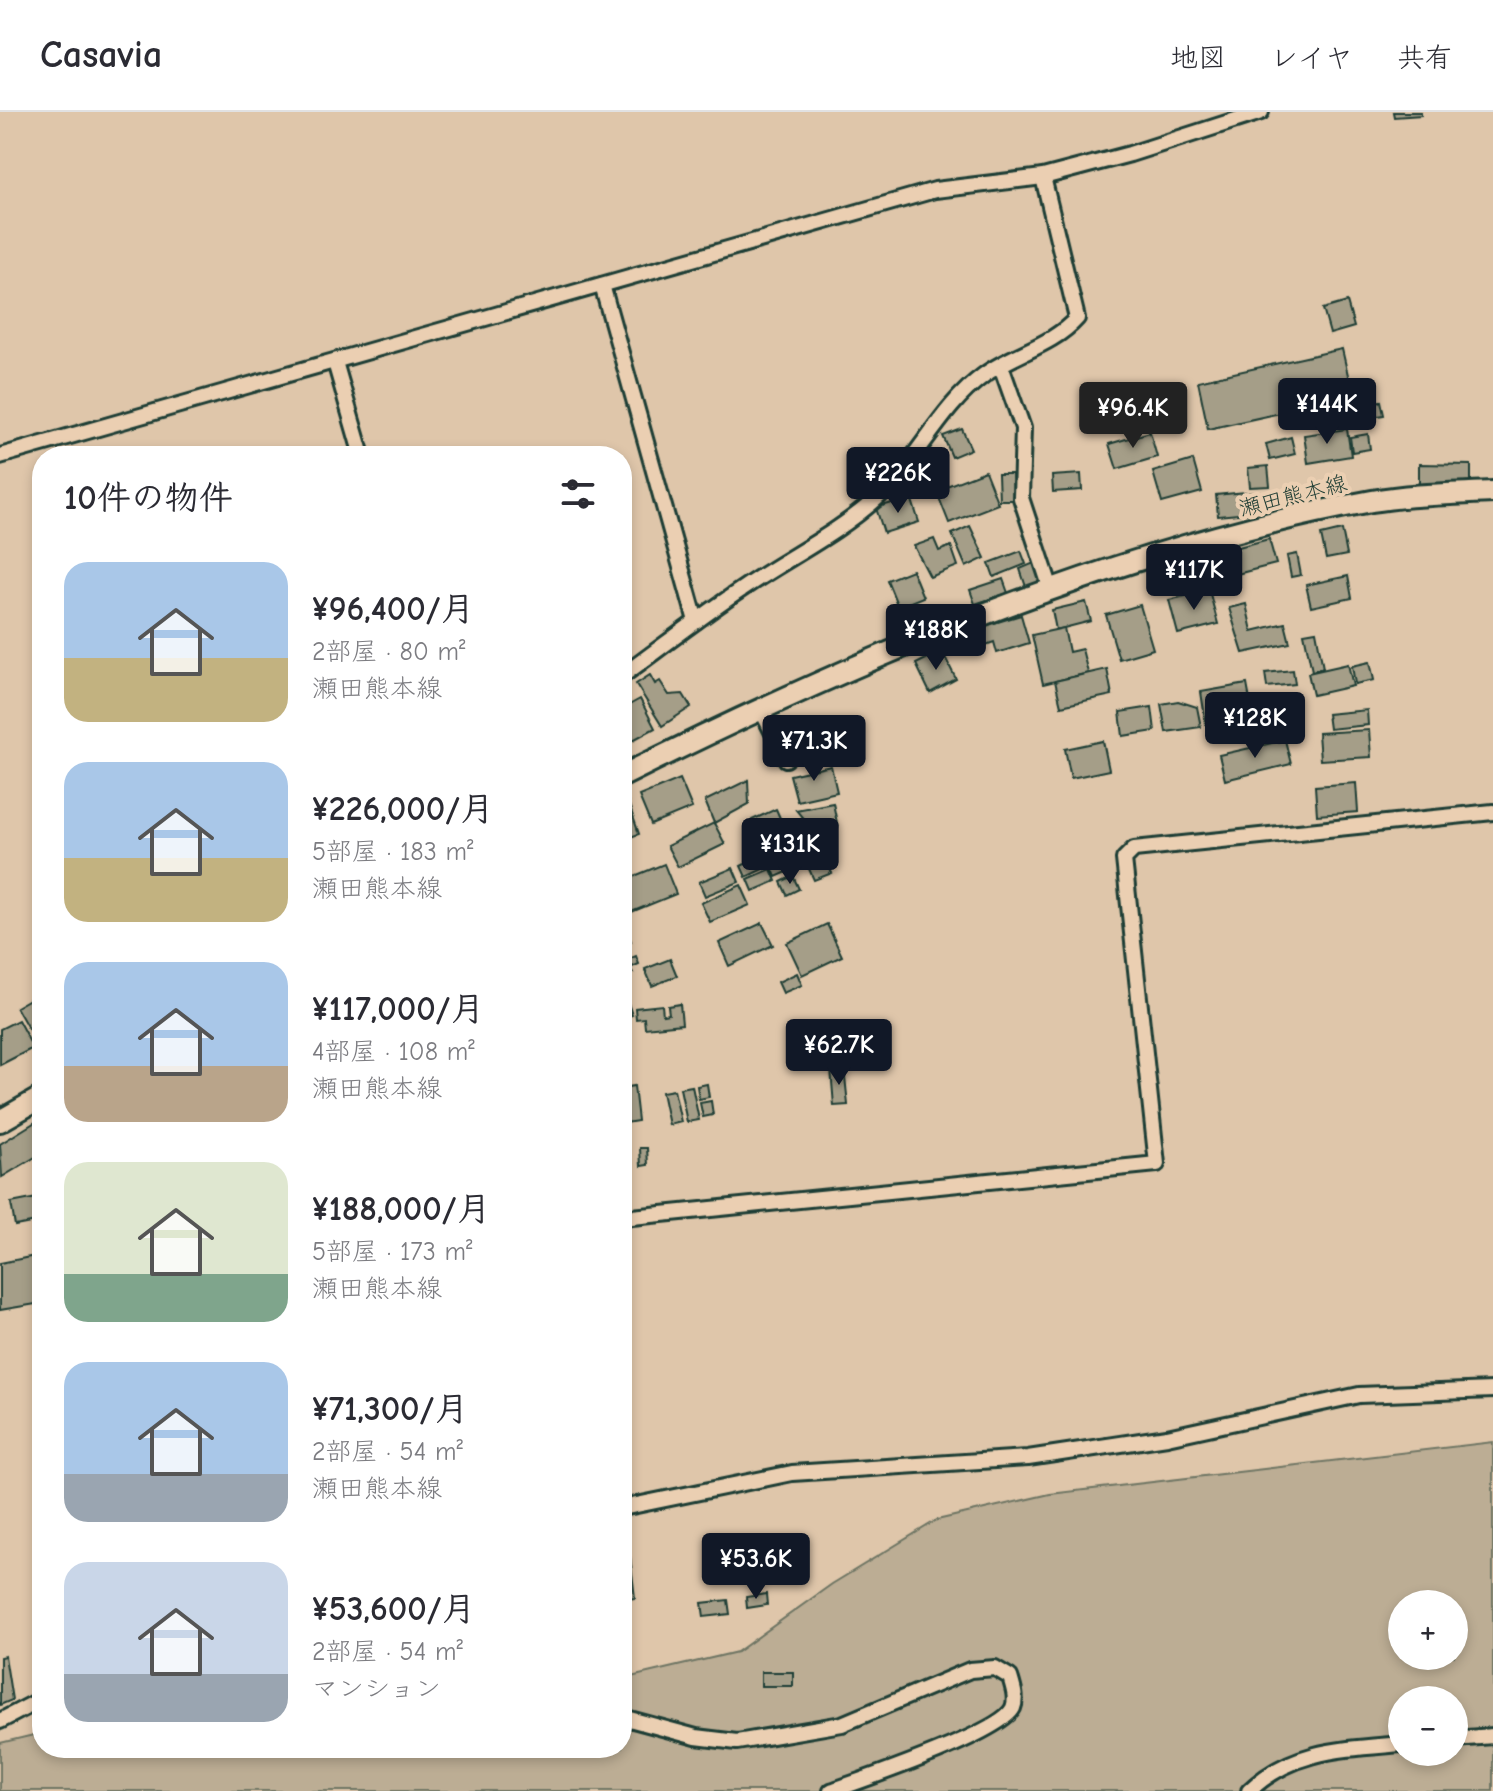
<!DOCTYPE html>
<html lang="ja">
<head>
<meta charset="utf-8">
<style>
  :root { --surface:#fff; --page:#f7f7f7; --text:#2b2b33; --muted:#7c7c81; --line:#e1e1e2; --accent:#111827 }
  body { margin:0; font-family:"Comic Neue","Klee One",sans-serif; background:var(--page); color:var(--text); height:100vh; display:flex; flex-direction:column; font-size:30px; white-space:nowrap }
  * { box-sizing:border-box; margin:0 }
  p { font-size:26px; color:var(--muted) }
  .icon { flex:none; width:44px; height:44px; fill:none; stroke:currentColor; stroke-width:2; stroke-linecap:round; stroke-linejoin:round }
  .map { position:relative; flex:1; overflow:hidden }
  .panel { position:absolute; left:32px; top:334px; width:600px; height:1312px; display:flex; flex-direction:column; background:var(--surface); border-radius:32px; box-shadow:0 4px 12px #0003 }
  .panel>* { flex:none }
  .controls { position:absolute; left:1388px; top:1478px; display:grid; gap:16px }
  .controls a { display:grid; place-items:center; width:80px; height:80px; border-radius:50%; background:var(--surface); box-shadow:0 4px 12px #0003; font-size:40px }
  .price { position:absolute; translate:-50% -68px; padding:0 18px; border-radius:8px; background:var(--accent); color:#fff; font-size:26px; line-height:52px; filter:drop-shadow(0 2px 4px #0008) }
  .price::after { content:''; position:absolute; left:50%; top:48px; width:24px; height:18px; margin-left:-12px; background:inherit; clip-path:polygon(0 0,100% 0,50% 100%) }
  .price.current { background:#222; color:#fff }
  ul { padding:0; list-style:none }
  li { display:flex; align-items:center; gap:24px; height:200px; padding:0 32px }
  li span { display:grid; place-items:center; flex:none; width:224px; height:160px; border-radius:24px; color:#555 }
  li>.icon { margin-inline-start:auto }
  span .icon { width:96px; height:96px; fill:#fffc; stroke-width:1 }
  li b { font-size:34px }
  h2 { display:flex; justify-content:space-between; align-items:center; height:96px; padding:0 32px; font-size:34px }
  header { display:flex; align-items:center; gap:48px; box-sizing:border-box; height:112px; padding:0 40px; background:var(--surface); border-bottom:2px solid var(--line) }
  header strong { font-size:38px }
  nav { display:flex; gap:44px; margin-inline-start:auto; font-size:28px }
  .map>svg:first-child { display:block }
</style>
</head>
<body>
<header>
<strong>Casavia</strong>
<nav><a>地図</a><a>レイヤ</a><a>共有</a></nav>
</header>
<div class="map">
<svg width="1493" height="1679" viewBox="0 0 1493 1679">
  <rect width="100%" height="100%" fill="#dfc6aa"/>
  <filter id="ink" filterUnits="userSpaceOnUse"><feTurbulence type="fractalNoise" baseFrequency=".0125" numOctaves="2"/><feDisplacementMap in="SourceGraphic" scale="16" xChannelSelector="R" yChannelSelector="G"/><feConvolveMatrix kernelMatrix="1 2 1 2 8 2 1 2 1" color-interpolation-filters="sRGB"/></filter>
  <g filter="url(#ink)">
    <path fill="#bcad94" stroke="#6e7564" stroke-width="2" fill-rule="evenodd" d="M1493,1330V1679H0V1631L42,1621V1636H622V1567L737,1540L832,1472L937,1408L1050,1382ZM1402,1492H1454V1544H1402ZM1402,1588H1454V1640H1402Z"/>
    <g fill="#a59e88" stroke="#1f3d34" stroke-width="2">
      <polygon points="1393,0 1421,0 1421,3 1394,5"/>
      <polygon points="1347,190 1354,215 1330,222 1323,197"/>
      <polygon points="1342,237 1353,285 1208,317 1198,269"/>
      <polygon points="1381,289 1384,303 1333,312 1330,297"/>
      <polygon points="962,317 971,337 952,345 943,324"/>
      <polygon points="1347,317 1351,344 1308,351 1304,323"/>
      <polygon points="1150,320 1157,345 1117,357 1109,332"/>
      <polygon points="1368,322 1370,337 1352,340 1350,325"/>
      <polygon points="1291,325 1295,342 1270,348 1266,332"/>
      <polygon points="936,344 941,353 929,361 923,351"/>
      <polygon points="1193,348 1202,380 1162,391 1153,360"/>
      <polygon points="1419,352 1471,353 1471,373 1419,372"/>
      <polygon points="1268,354 1270,374 1250,375 1248,356"/>
      <polygon points="985,359 998,392 949,411 936,378"/>
      <polygon points="998,362 1012,362 1013,388 999,388"/>
      <polygon points="1081,362 1082,378 1053,380 1052,364"/>
      <polygon points="1245,380 1248,401 1218,404 1216,383"/>
      <polygon points="1264,380 1265,396 1250,397 1249,381"/>
      <polygon points="911,385 919,410 884,421 876,396"/>
      <polygon points="970,414 985,446 966,455 952,422"/>
      <polygon points="1342,418 1347,443 1326,447 1321,423"/>
      <polygon points="934,427 939,439 951,434 958,454 930,465 914,434"/>
      <polygon points="1269,427 1276,452 1229,464 1223,439"/>
      <polygon points="1208,437 1214,457 1178,467 1172,448"/>
      <polygon points="1021,439 1026,452 994,465 989,451"/>
      <polygon points="1297,442 1301,463 1291,465 1287,444"/>
      <polygon points="1034,451 1041,470 1026,475 1020,457"/>
      <polygon points="912,458 923,485 898,495 887,468"/>
      <polygon points="1348,464 1352,486 1311,495 1306,473"/>
      <polygon points="1003,467 1008,481 975,492 970,478"/>
      <polygon points="1209,478 1218,512 1178,522 1169,488"/>
      <polygon points="1086,490 1091,509 1056,518 1052,498"/>
      <polygon points="1246,492 1252,519 1285,511 1290,531 1243,541 1229,496"/>
      <polygon points="1140,493 1153,537 1119,547 1106,503"/>
      <polygon points="1021,503 1029,531 997,541 994,530 980,535 974,517"/>
      <polygon points="1064,516 1069,540 1082,537 1088,561 1043,572 1032,523"/>
      <polygon points="1316,519 1323,556 1312,559 1304,521"/>
      <polygon points="942,539 956,567 930,581 916,552"/>
      <polygon points="1370,550 1374,568 1355,572 1352,554"/>
      <polygon points="1348,552 1353,574 1313,583 1308,561"/>
      <polygon points="1107,557 1112,583 1061,594 1055,569"/>
      <polygon points="1293,558 1295,572 1267,575 1265,561"/>
      <polygon points="650,563 655,572 660,569 669,583 683,582 691,595 662,614 636,572"/>
      <polygon points="1247,572 1253,605 1206,612 1201,580"/>
      <polygon points="640,587 655,616 622,634 622,597"/>
      <polygon points="1178,589 1197,595 1201,615 1166,620 1161,592"/>
      <polygon points="1152,595 1155,619 1123,624 1120,600"/>
      <polygon points="1367,598 1368,613 1329,617 1327,602"/>
      <polygon points="1369,618 1371,645 1320,648 1318,621"/>
      <polygon points="1285,628 1291,652 1225,668 1219,643"/>
      <polygon points="1103,629 1109,658 1071,666 1065,637"/>
      <polygon points="831,654 837,680 797,689 790,663"/>
      <polygon points="680,667 692,696 651,713 639,684"/>
      <polygon points="748,668 749,692 714,711 705,689"/>
      <polygon points="1356,671 1358,700 1317,703 1315,674"/>
      <polygon points="628,690 639,722 622,728 622,692"/>
      <polygon points="833,691 838,716 815,721 796,698"/>
      <polygon points="776,697 801,754 776,765 752,708"/>
      <polygon points="714,711 725,732 678,755 667,734"/>
      <polygon points="757,746 763,757 746,765 741,754"/>
      <polygon points="826,750 832,761 814,768 809,757"/>
      <polygon points="664,752 676,782 624,803 622,769"/>
      <polygon points="733,756 739,770 705,784 699,770"/>
      <polygon points="771,757 776,769 753,779 748,767"/>
      <polygon points="793,764 799,777 787,783 781,770"/>
      <polygon points="741,773 750,793 710,810 701,791"/>
      <polygon points="762,811 773,833 729,854 719,831"/>
      <polygon points="827,812 842,844 802,863 787,831"/>
      <polygon points="625,815 631,829 623,832 629,847 636,844 639,852 630,856 633,861 622,865 622,817"/>
      <polygon points="670,847 677,864 652,874 645,857"/>
      <polygon points="797,861 802,873 783,881 778,870"/>
      <polygon points="42,880 42,911 29,918 16,895"/>
      <polygon points="626,885 632,903 622,906 622,887"/>
      <polygon points="680,892 682,912 645,916 644,906 636,907 635,896 662,893 663,903 669,902 668,894"/>
      <polygon points="18,908 33,936 0,953 0,917"/>
      <polygon points="844,955 848,993 834,994 831,957"/>
      <polygon points="707,972 709,985 699,987 697,974"/>
      <polygon points="634,974 638,1009 625,1011 622,976"/>
      <polygon points="692,974 699,1008 687,1010 680,976"/>
      <polygon points="674,978 681,1010 669,1013 662,980"/>
      <polygon points="711,989 713,1003 703,1005 700,991"/>
      <polygon points="37,1009 42,1016 42,1041 2,1065 0,1032"/>
      <polygon points="640,1036 647,1036 648,1053 641,1054"/>
      <polygon points="42,1085 42,1109 15,1114 11,1091"/>
      <polygon points="35,1144 42,1191 0,1198 0,1151"/>
      <polygon points="630,1444 635,1486 622,1488 622,1445"/>
      <polygon points="766,1482 767,1493 747,1496 746,1485"/>
      <polygon points="728,1488 730,1502 704,1505 702,1491"/>
      <polygon points="5,1544 12,1588 0,1593 0,1545"/>
      <rect x="761" y="1560" width="32" height="14"/>
    </g>
    <g fill="none" stroke-linecap="round" stroke-linejoin="round">
      <defs>
        <g id="street">
          <polyline points="602,173 696,509"/>
          <polyline points="335,250 362,344"/>
          <polyline points="1001,254 1023,316 1021,386 1051,477"/>
          <polyline points="0,344 935,78 1043,65 1130,42 1261,0"/>
          <path d="M622,564C663,534 703,503 745,475C789,445 837,422 877,386C917,350 940,295 984,263C1014,241 1052,234 1077,206L1043,65"/>
          <polyline points="762,599 786,647"/>
          <polyline points="622,1106 1157,1052 1124,747 1134,737 1493,700"/>
          <polyline points="622,1396 792,1361 1028,1346 1167,1325 1359,1283 1493,1278"/>
          <path d="M622,1605L696,1625L737,1630L842,1612L970,1558L995,1556L1010,1565C1013,1575 1017,1586 1013,1596C1001,1621 862,1668 831,1679"/>
          <polyline points="0,1609 42,1587"/>
          <polyline points="1454,1627 1493,1624"/>
          <path d="M1249,1679C1292,1637 1346,1637 1402,1632"/>
        </g>
        <g id="secondary">
          <path d="M622,664C855,548 1115,436 1372,389C1412,382 1453,382 1493,380"/>
          <polyline points="0,1009 42,985"/>
        </g>
      </defs>
      <use href="#street" stroke="#1f3d34" stroke-width="20"/>
      <use href="#secondary" stroke="#1f3d34" stroke-width="26"/>
      <use href="#street" stroke="#ebcfb2" stroke-width="14"/>
      <use href="#secondary" stroke="#ebcfb2" stroke-width="20"/>
    </g>
  </g>
  <g text-anchor="middle" dominant-baseline="central" stroke-width="8" stroke-linejoin="round" paint-order="stroke">
    <g font-size="22" fill="#1f3d34" stroke="#ebcfb2">
      <text transform="translate(1293 384) rotate(-14)">瀬田熊本線</text>
    </g>
  </g>
</svg>
<div class="controls">
<a>+</a>
<a>−</a>
</div>
<b class="price" style="left:1327px;top:334px">¥144K</b>
<b class="price current" style="left:1133px;top:338px">¥96.4K</b>
<b class="price" style="left:898px;top:403px">¥226K</b>
<b class="price" style="left:1194px;top:500px">¥117K</b>
<b class="price" style="left:936px;top:560px">¥188K</b>
<b class="price" style="left:1255px;top:648px">¥128K</b>
<b class="price" style="left:814px;top:671px">¥71.3K</b>
<b class="price" style="left:790px;top:774px">¥131K</b>
<b class="price" style="left:839px;top:975px">¥62.7K</b>
<b class="price" style="left:756px;top:1489px">¥53.6K</b>
<section class="panel">
<h2>10件の物件<svg class="icon" aria-label="filters" viewBox="0 0 24 24"><path d="M4 7h16M4 17h16"/><circle cx="9" cy="7" r="2"/><circle cx="15" cy="17" r="2"/></svg></h2>
<ul>
<li><span style="background:linear-gradient(#a9c7e8 60%,#c2b280 0)"><svg class="icon" aria-label="home" viewBox="0 0 24 24"><path d="M3 11l9-7 9 7M6 9v11h12V9"/></svg></span><div><b>¥96,400/月</b><p>2部屋 · 80 m²</p><p>瀬田熊本線</p></div></li>
<li><span style="background:linear-gradient(#a9c7e8 60%,#c2b280 0)"><svg class="icon" aria-label="home" viewBox="0 0 24 24"><path d="M3 11l9-7 9 7M6 9v11h12V9"/></svg></span><div><b>¥226,000/月</b><p>5部屋 · 183 m²</p><p>瀬田熊本線</p></div></li>
<li><span style="background:linear-gradient(#a9c7e8 65%,#b9a48a 0)"><svg class="icon" aria-label="home" viewBox="0 0 24 24"><path d="M3 11l9-7 9 7M6 9v11h12V9"/></svg></span><div><b>¥117,000/月</b><p>4部屋 · 108 m²</p><p>瀬田熊本線</p></div></li>
<li><span style="background:linear-gradient(#dfe7d0 70%,#7fa58c 0)"><svg class="icon" aria-label="home" viewBox="0 0 24 24"><path d="M3 11l9-7 9 7M6 9v11h12V9"/></svg></span><div><b>¥188,000/月</b><p>5部屋 · 173 m²</p><p>瀬田熊本線</p></div></li>
<li><span style="background:linear-gradient(#a9c7e8 70%,#9aa5b1 0)"><svg class="icon" aria-label="home" viewBox="0 0 24 24"><path d="M3 11l9-7 9 7M6 9v11h12V9"/></svg></span><div><b>¥71,300/月</b><p>2部屋 · 54 m²</p><p>瀬田熊本線</p></div></li>
<li><span style="background:linear-gradient(#c9d6e8 70%,#9aa5b1 0)"><svg class="icon" aria-label="home" viewBox="0 0 24 24"><path d="M3 11l9-7 9 7M6 9v11h12V9"/></svg></span><div><b>¥53,600/月</b><p>2部屋 · 54 m²</p><p>マンション</p></div></li>
</ul>
</section>
</div>
</body>
</html>
